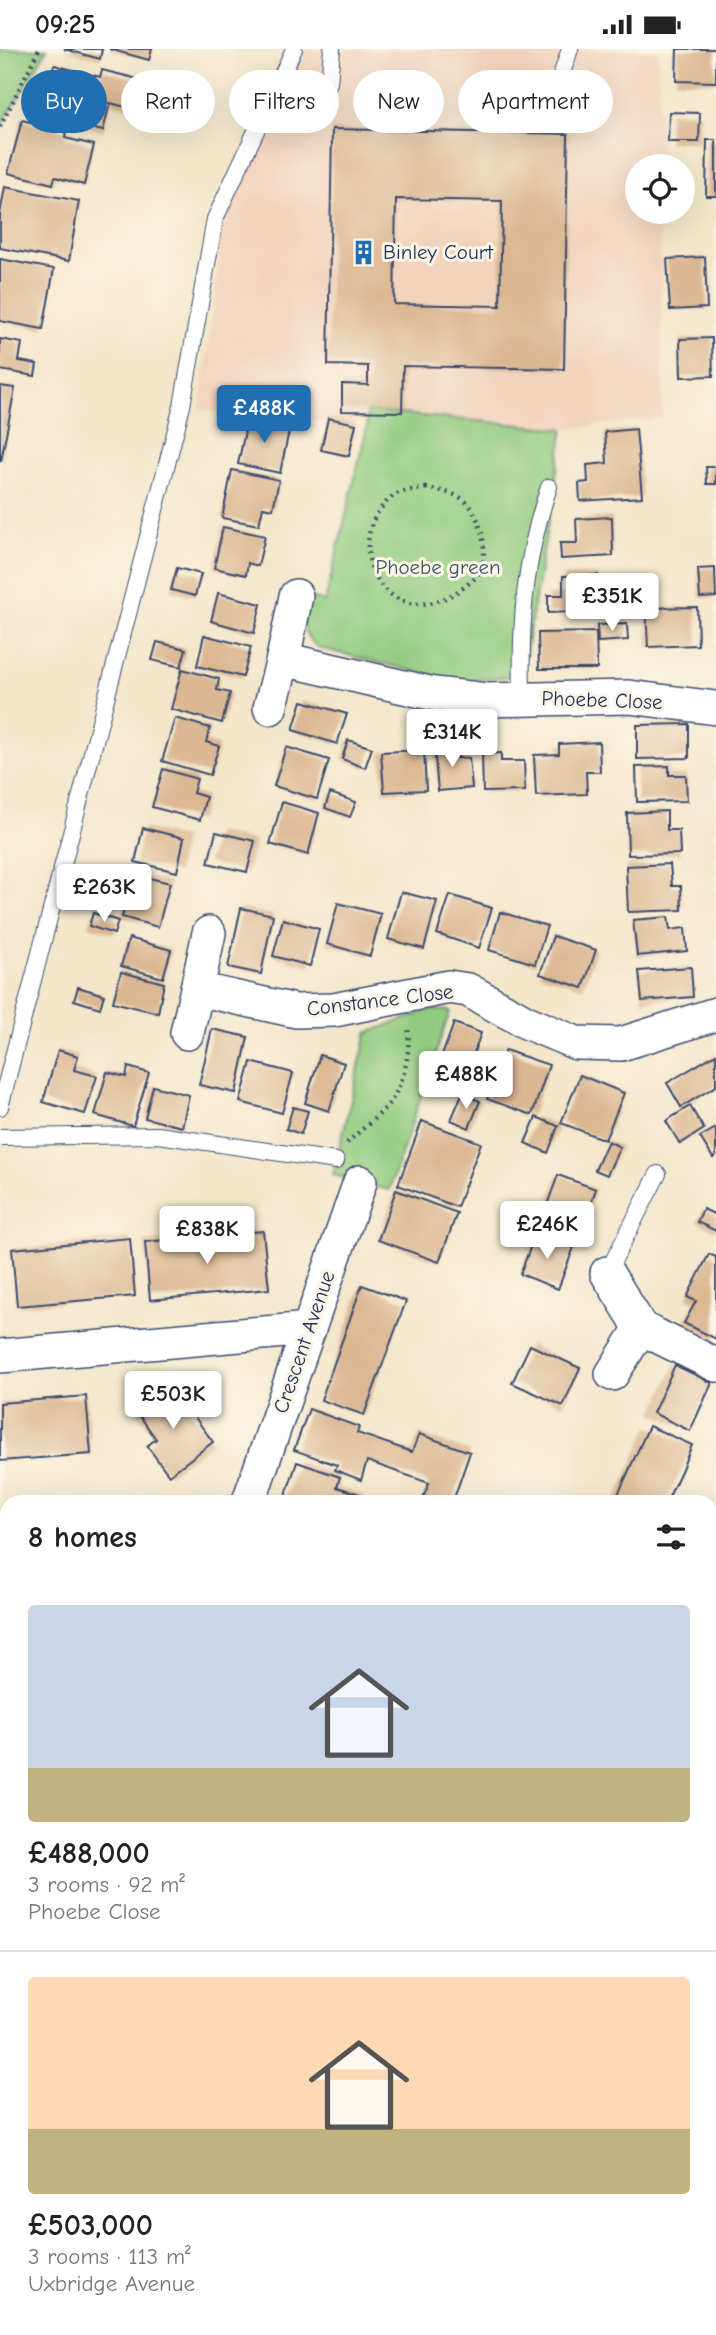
<!DOCTYPE html>
<html lang="en">
<head>
<meta charset="utf-8">
<style>
  :root { --surface:#fff; --page:#f6f6f6; --text:#222; --muted:#767676; --line:#e0e0e0; --accent:#1f6fb2 }
  body { margin:0; font-family:"Comic Neue",sans-serif; background:var(--page); color:var(--text); height:100vh; display:flex; flex-direction:column; font-size:26px; white-space:nowrap }
  * { box-sizing:border-box; margin:0 }
  p { font-size:23px; color:var(--muted) }
  .icon { flex:none; width:38px; height:38px; fill:none; stroke:currentColor; stroke-width:2; stroke-linecap:round; stroke-linejoin:round }
  .map { position:relative; flex:1; overflow:hidden }
  .side { position:absolute; left:0px; top:1446px; width:718px; height:842px; display:flex; flex-direction:column; background:var(--surface); border-radius:21px 21px 0 0; box-shadow:0 7px 28px #0002 }
  .side>* { flex:none }
  .hud { position:absolute; left:21px; top:21px; width:676px; height:63px; display:flex; gap:14px }
  .buttons { position:absolute; left:625px; top:105px; display:grid; gap:14px }
  .buttons a { display:grid; place-items:center; width:70px; height:70px; border-radius:50%; background:var(--surface); box-shadow:0 7px 28px #0002; font-size:35px }
  .price { position:absolute; translate:-50% -60px; padding:0 16px; border-radius:7px; background:#fff; color:#222; font-size:23px; line-height:46px; filter:drop-shadow(0 2px 4px #0008) }
  .price::after { content:''; position:absolute; left:50%; top:42px; width:21px; height:16px; margin-left:-10px; background:inherit; clip-path:polygon(0 0,100% 0,50% 100%) }
  .price.on { background:var(--accent); color:#fff }
  ul { padding:0; list-style:none }
  li { display:grid; align-content:center; gap:14px; height:371px; padding:0 28px }
  li+li { border-top:2px solid var(--line) }
  li span { display:grid; place-items:center; height:217px; border-radius:7px; color:#555 }
  li>.icon { margin-inline-start:auto }
  span .icon { width:126px; height:126px; fill:#fffc; stroke-width:1 }
  li b { font-size:30px }
  h2 { display:flex; justify-content:space-between; align-items:center; height:84px; padding:0 28px; font-size:30px }
  .pill { padding:0 24px; border-radius:32px; background:var(--surface); box-shadow:0 7px 28px #0002; font-size:24px; line-height:63px }
  .pill.on { background:var(--accent); color:#fff }
  .status { display:flex; justify-content:space-between; align-items:center; height:49px; padding:0 35px; background:var(--surface); direction:ltr }
  .status svg { height:19px; fill:currentColor }
  .map>svg:first-child { display:block }
</style>
</head>
<body>
<div class="status"><b>09:25</b><svg viewBox="0 0 49 12"><path d="M0 12V9h3v3zM5 12V6h3v6zM10 12V3h3v9zM15 12V0h3v12zM26 1h20v11H26zM47 4h2v5h-2z"/></svg></div>
<div class="map">
<svg width="716" height="2286" viewBox="0 0 716 2286">
  <rect width="100%" height="100%" fill="#fcf5e5"/>
  <filter id="ink" filterUnits="userSpaceOnUse"><feTurbulence type="fractalNoise" baseFrequency=".0143" numOctaves="2"/><feDisplacementMap in="SourceGraphic" scale="14" xChannelSelector="R" yChannelSelector="G"/><feConvolveMatrix kernelMatrix="1 2 1 2 8 2 1 2 1" color-interpolation-filters="sRGB"/></filter>
  <filter id="wash" filterUnits="userSpaceOnUse"><feTurbulence type="fractalNoise" baseFrequency=".00686" numOctaves="4" result="noise"/><feDisplacementMap in="SourceGraphic" scale="28" xChannelSelector="R" yChannelSelector="G"/><feGaussianBlur stdDeviation="1.57" result="paint"/><feColorMatrix in="noise" values="0 0 0 0 0 0 0 0 0 0 0 0 0 0 0 0 0 1.4 0 .05"/><feComposite in="paint" operator="in"/></filter>
  <g filter="url(#wash)">
    <rect width="100%" height="100%" fill="#f3e6ca"/>
    <polygon fill="#f2d4be" points="305,0 658,0 660,117 637,117 637,163 660,163 663,369 564,380 367,362 356,375 200,360 223,175"/>
    <g fill="#91cb7f" stroke="#567d6e" stroke-width="2">
      <polygon points="0,0 47,0 0,79"/>
      <path d="M367,362L564,380L522,626L459,633L319,599C299,585 302,571 307,548L325,553L367,378Z"/>
      <polygon points="432,960 450,962 389,1141 333,1126 367,984"/>
    </g>
    <g id="blocks">
      <g fill="#dbb792" fill-rule="evenodd">
        <polygon points="64,0 102,0 100,10"/>
        <polygon points="109,0 152,0 149,11"/>
        <polygon points="677,0 716,0 716,33 676,32"/>
        <polygon points="54,16 100,28 102,21 142,31 134,60 110,54 103,82 40,67"/>
        <polygon points="669,63 700,64 699,93 668,93"/>
        <polygon points="22,71 66,82 65,89 94,96 84,136 55,128 53,135 8,124"/>
        <path d="M332,80L568,85L564,320L403,317L402,363L342,362V335L368,336V317L328,316ZM396,150L502,152L500,257L394,255Z"/>
        <polygon points="707,91 716,91 716,147 706,147"/>
        <polygon points="5,138 79,152 69,212 0,199 0,165"/>
        <polygon points="705,208 707,259 670,261 667,210"/>
        <polygon points="0,210 54,220 43,280 0,272"/>
        <polygon points="712,289 713,327 681,328 680,290"/>
        <polygon points="0,290 22,294 19,312 37,315 35,327 0,321"/>
        <polygon points="0,337 15,339 1,412 0,412"/>
        <polygon points="248,368 290,377 280,424 238,415"/>
        <polygon points="328,369 356,375 349,407 321,401"/>
        <polygon points="636,380 642,448 580,452 579,434 588,433 587,416 607,414 605,383"/>
        <polygon points="706,418 716,418 716,435 707,435"/>
        <polygon points="232,421 279,431 273,460 263,458 259,476 222,469"/>
        <polygon points="612,468 613,507 561,510 560,494 577,494 576,470"/>
        <polygon points="223,478 265,487 258,517 248,514 246,526 214,519"/>
        <polygon points="177,519 201,525 195,547 171,541"/>
        <polygon points="715,519 716,548 700,549 698,520"/>
        <polygon points="598,526 599,562 548,564 548,546 563,546 563,527"/>
        <polygon points="218,544 261,555 254,584 211,572"/>
        <polygon points="697,558 698,596 648,598 646,559"/>
        <polygon points="627,575 628,591 598,593 597,576"/>
        <polygon points="596,583 597,620 539,620 538,584"/>
        <polygon points="204,586 251,598 243,628 197,617"/>
        <polygon points="157,593 186,600 181,618 152,611"/>
        <polygon points="182,620 219,630 217,641 230,644 222,674 171,660"/>
        <polygon points="302,652 347,665 337,695 293,681"/>
        <polygon points="175,669 210,679 206,693 219,697 210,726 162,712"/>
        <polygon points="689,675 689,709 637,710 637,676"/>
        <polygon points="348,691 372,699 365,719 342,710"/>
        <polygon points="599,693 600,723 586,723 587,745 536,747 534,706 559,705 559,695"/>
        <polygon points="456,696 457,709 469,709 472,739 438,742 434,698"/>
        <polygon points="286,698 329,711 317,750 274,737"/>
        <polygon points="424,701 426,741 384,743 381,703"/>
        <polygon points="501,704 501,712 524,712 525,742 483,743 482,705"/>
        <polygon points="669,717 669,726 686,726 687,752 637,753 636,718"/>
        <polygon points="163,720 197,730 193,744 206,748 200,771 152,758"/>
        <polygon points="330,744 356,753 350,768 325,759"/>
        <polygon points="282,753 319,764 308,806 270,795"/>
        <polygon points="667,762 667,781 679,781 680,805 628,806 627,764"/>
        <polygon points="143,779 184,789 177,823 135,813"/>
        <polygon points="216,783 255,792 247,823 208,814"/>
        <polygon points="670,815 672,837 681,837 682,861 628,863 626,817"/>
        <polygon points="133,825 170,834 158,878 122,868"/>
        <polygon points="401,843 437,852 424,900 388,890"/>
        <polygon points="450,846 492,859 479,899 437,885"/>
        <polygon points="338,854 381,865 370,907 327,895"/>
        <polygon points="241,859 273,866 261,925 228,918"/>
        <polygon points="500,863 547,877 535,915 489,901"/>
        <polygon points="93,864 118,872 114,885 89,877"/>
        <polygon points="668,868 670,881 685,879 687,902 637,907 633,871"/>
        <polygon points="283,870 319,880 310,917 273,907"/>
        <polygon points="553,887 596,901 583,939 540,925"/>
        <polygon points="129,889 171,901 163,929 121,917"/>
        <polygon points="691,918 693,948 642,952 639,922"/>
        <polygon points="121,923 164,934 158,964 113,953"/>
        <polygon points="78,938 104,946 100,959 74,951"/>
        <polygon points="454,974 481,984 460,1041 433,1031"/>
        <polygon points="212,980 248,988 236,1044 199,1036"/>
        <polygon points="58,1001 78,1007 74,1021 97,1027 85,1065 43,1053"/>
        <polygon points="505,1001 549,1016 532,1066 487,1050"/>
        <polygon points="716,1005 716,1037 681,1058 667,1034"/>
        <polygon points="320,1006 344,1014 329,1062 305,1054"/>
        <polygon points="251,1013 293,1024 282,1064 240,1053"/>
        <polygon points="128,1018 149,1024 133,1077 95,1066 107,1023 126,1028"/>
        <polygon points="580,1026 624,1044 605,1091 561,1074"/>
        <polygon points="153,1037 189,1046 182,1078 145,1069"/>
        <polygon points="462,1045 480,1052 469,1079 451,1071"/>
        <polygon points="690,1057 704,1080 680,1095 666,1072"/>
        <polygon points="293,1058 308,1062 301,1085 286,1080"/>
        <polygon points="536,1068 558,1077 548,1104 525,1094"/>
        <polygon points="422,1072 481,1094 457,1158 398,1136"/>
        <polygon points="716,1079 716,1107 713,1109 700,1088"/>
        <polygon points="608,1092 620,1098 607,1126 595,1121"/>
        <polygon points="558,1126 596,1140 582,1178 544,1164"/>
        <polygon points="396,1141 457,1164 439,1213 378,1191"/>
        <polygon points="703,1160 716,1166 716,1182 697,1173"/>
        <polygon points="263,1182 269,1240 150,1251 145,1193"/>
        <polygon points="536,1184 574,1198 558,1240 520,1225"/>
        <polygon points="130,1189 135,1247 17,1257 12,1200"/>
        <polygon points="709,1205 716,1208 716,1290 684,1274 696,1252 687,1248"/>
        <polygon points="362,1236 406,1252 364,1366 321,1351"/>
        <polygon points="530,1296 580,1319 563,1357 512,1334"/>
        <polygon points="675,1316 712,1334 690,1382 653,1364"/>
        <polygon points="172,1337 213,1393 169,1426 147,1397 156,1390 137,1363"/>
        <polygon points="86,1347 91,1405 0,1412 0,1354"/>
        <polygon points="309,1360 359,1378 357,1384 412,1403 419,1385 470,1403 453,1452 422,1452 429,1434 367,1412 361,1431 335,1421 337,1416 294,1401"/>
        <polygon points="649,1377 692,1396 681,1422 667,1452 615,1452"/>
        <polygon points="297,1413 340,1428 337,1438 363,1446 361,1452 284,1452"/>
        <polygon points="716,1595 716,1634 710,1631 710,1606"/>
        <polygon points="7,1855 7,1957 0,1954 0,1875"/>
        <polygon points="0,1965 7,1968 7,2017 0,2036"/>
        <polygon points="7,2162 7,2194 0,2178 0,2165"/>
        <polygon points="0,2196 7,2213 7,2230 0,2233"/>
        <polygon points="218,2280 267,2280 263,2286 214,2286"/>
        <polygon points="364,2280 431,2280 428,2286 360,2286"/>
      </g>
    </g>
  </g>
  <g filter="url(#ink)">
    <use href="#blocks" fill-opacity="0" stroke="#3b4a6e" stroke-width="2"/>
    <g fill="none" stroke-linecap="round" stroke-linejoin="round">
      <defs>
        <g id="lane">
          <polyline points="329,34 332,0"/>
          <polyline points="558,36 570,0"/>
          <path d="M522,649C520,573 524,511 549,438"/>
          <polyline points="0,1058 182,357 215,170 294,0"/>
          <polyline points="0,1088 158,1086 336,1112"/>
          <polyline points="607,1224 658,1125"/>
          <polyline points="139,2280 146,2286"/>
          <polyline points="99,2286 106,2280"/>
          <polyline points="570,2286 573,2280"/>
        </g>
        <g id="street">
          <polyline points="283,610 296,547"/>
          <polyline points="270,659 283,610 434,645 487,651 629,648 716,659"/>
          <polyline points="197,940 209,884"/>
          <polyline points="187,984 197,940 296,962 334,961 449,938 468,941 526,973 576,994 621,995 716,965"/>
          <polyline points="607,1224 641,1279 716,1316"/>
          <polyline points="0,1307 309,1280"/>
          <polyline points="612,1325 641,1279"/>
          <polyline points="249,1452 360,1133"/>
          <polyline points="710,1543 716,1546"/>
          <polyline points="0,2132 7,2128"/>
          <polyline points="319,2286 322,2280"/>
        </g>
      </defs>
      <use href="#lane" stroke="#3b4a6e" stroke-width="18"/>
      <use href="#street" stroke="#3b4a6e" stroke-width="36"/>
      <g stroke="#3b4a6e" stroke-width="4.5" stroke-dasharray="2 5" stroke-linecap="butt">
        <polyline points="0,78 39,0"/>
        <path d="M426,439C441,442 460,444 470,457C483,475 492,515 473,531C388,604 332,490 395,446C403,441 417,441 426,439Z"/>
        <path d="M347,1094C360,1081 376,1070 388,1056C404,1036 411,1003 408,978"/>
      </g>
      <use href="#lane" stroke="#fff" stroke-width="16"/>
      <use href="#street" stroke="#fff" stroke-width="33"/>
    </g>
  </g>
  <defs>
    <symbol id="building-bare" viewBox="-9 -9 18 18"><path d="M-4-6H4V6H1V3H-1V6H-4ZM-2.5-4.3h1.7v1.8h-1.7ZM.8-4.3h1.7v1.8H.8ZM-2.5-1h1.7V.8h-1.7ZM.8-1h1.7V.8H.8Z" fill="#1f6fb2" stroke="#fcf5e5" stroke-width="2.5" paint-order="stroke"/></symbol>
  </defs>
  <g fill-rule="evenodd">
    <use href="#building-bare" x="346" y="186" width="35" height="35"/>
  </g>
  <g text-anchor="middle" dominant-baseline="central" stroke-width="6" stroke-linejoin="round" paint-order="stroke">
    <g font-size="21" fill="#1b2f5e" stroke="#fcf5e5" text-anchor="start">
      <text x="383" y="203">Binley Court</text>
    </g>
    <g font-size="21" fill="#385666" stroke="#fcf5e5">
      <text x="438" y="518">Phoebe green</text>
    </g>
    <g font-size="21" fill="#1b2f5e" stroke="#fcf5e5">
      <text transform="translate(602 651) rotate(2)">Phoebe Close</text>
      <text transform="translate(380 951) rotate(-7)">Constance Close</text>
      <text transform="translate(304 1293) rotate(-71)">Crescent Avenue</text>
    </g>
  </g>
</svg>
<div class="buttons">
<a><svg class="icon" aria-label="locate" viewBox="0 0 24 24"><circle cx="12" cy="12" r="6"/><path d="M12 2v4M12 18v4M2 12h4M18 12h4"/></svg></a>
</div>
<b class="price on" style="left:264px;top:396px">£488K</b>
<b class="price" style="left:612px;top:584px">£351K</b>
<b class="price" style="left:452px;top:720px">£314K</b>
<b class="price" style="left:104px;top:875px">£263K</b>
<b class="price" style="left:466px;top:1062px">£488K</b>
<b class="price" style="left:547px;top:1212px">£246K</b>
<b class="price" style="left:207px;top:1217px">£838K</b>
<b class="price" style="left:173px;top:1382px">£503K</b>
<div class="hud">
<a class="pill on">Buy</a>
<a class="pill">Rent</a>
<a class="pill">Filters</a>
<a class="pill">New</a>
<a class="pill">Apartment</a>
</div>
<section class="side">
<h2>8 homes<svg class="icon" aria-label="filters" viewBox="0 0 24 24"><path d="M4 7h16M4 17h16"/><circle cx="9" cy="7" r="2"/><circle cx="15" cy="17" r="2"/></svg></h2>
<ul>
<li><span style="background:linear-gradient(#c9d6e8 75%,#c2b280 0)"><svg class="icon" aria-label="home" viewBox="0 0 24 24"><path d="M3 11l9-7 9 7M6 9v11h12V9"/></svg></span><div><b>£488,000</b><p>3 rooms · 92 m²</p><p>Phoebe Close</p></div></li>
<li><span style="background:linear-gradient(#ffd9b3 70%,#c2b280 0)"><svg class="icon" aria-label="home" viewBox="0 0 24 24"><path d="M3 11l9-7 9 7M6 9v11h12V9"/></svg></span><div><b>£503,000</b><p>3 rooms · 113 m²</p><p>Uxbridge Avenue</p></div></li>
</ul>
</section>
</div>
</body>
</html>
